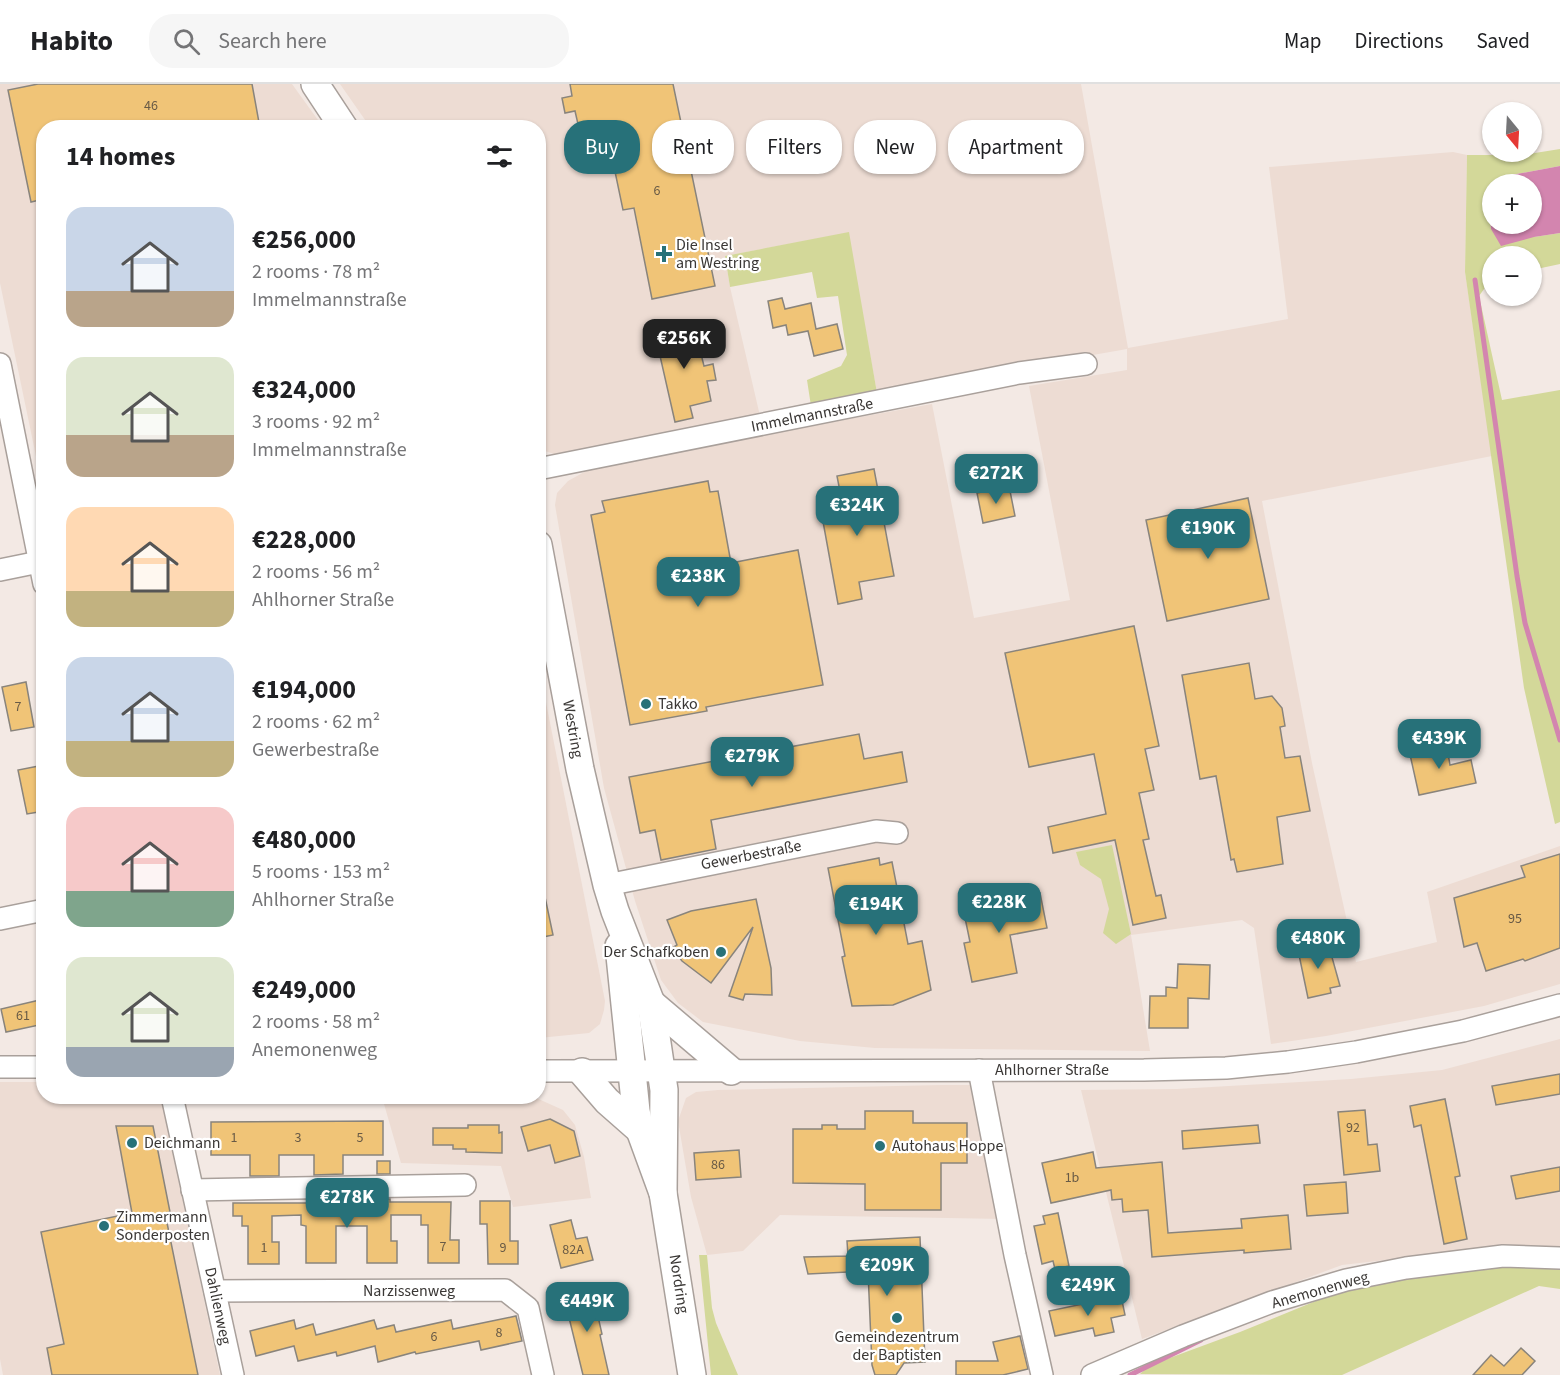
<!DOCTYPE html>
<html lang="en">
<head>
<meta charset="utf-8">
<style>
  :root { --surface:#fff; --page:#f6f6f6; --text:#202124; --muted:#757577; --line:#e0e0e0; --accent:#277179 }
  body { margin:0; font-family:"Source Sans 3",sans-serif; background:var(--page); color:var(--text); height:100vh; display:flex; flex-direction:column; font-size:22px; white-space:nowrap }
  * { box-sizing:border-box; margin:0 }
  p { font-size:20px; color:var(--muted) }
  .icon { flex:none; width:33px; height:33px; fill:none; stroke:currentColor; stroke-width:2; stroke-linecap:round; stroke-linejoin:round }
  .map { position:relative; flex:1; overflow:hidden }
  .drawer { position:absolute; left:36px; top:36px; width:510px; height:984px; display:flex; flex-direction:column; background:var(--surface); border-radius:24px; box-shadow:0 2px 4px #0004 }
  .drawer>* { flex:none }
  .hud { position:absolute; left:564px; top:36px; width:570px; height:54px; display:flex; gap:12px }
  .needle { width:39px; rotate:162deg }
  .fabs { position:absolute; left:1482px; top:18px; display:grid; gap:12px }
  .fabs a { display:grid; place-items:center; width:60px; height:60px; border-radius:50%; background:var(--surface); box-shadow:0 2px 4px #0004; font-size:30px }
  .price { position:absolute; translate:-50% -51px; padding:0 14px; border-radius:12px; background:var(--accent); color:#fff; font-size:20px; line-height:39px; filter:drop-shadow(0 2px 3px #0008) }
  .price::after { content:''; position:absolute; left:50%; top:36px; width:18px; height:14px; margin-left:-9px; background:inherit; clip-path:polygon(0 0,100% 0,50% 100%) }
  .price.selected { background:#222; color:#fff }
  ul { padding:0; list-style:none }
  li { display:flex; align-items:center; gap:18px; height:150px; padding:0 30px }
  li span { display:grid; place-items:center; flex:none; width:168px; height:120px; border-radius:18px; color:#555 }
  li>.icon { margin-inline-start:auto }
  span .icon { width:72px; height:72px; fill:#fffc; stroke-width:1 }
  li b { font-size:26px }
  h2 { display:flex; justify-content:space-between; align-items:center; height:72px; padding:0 30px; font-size:26px }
  .pill { padding:0 21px; border-radius:24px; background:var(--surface); box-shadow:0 2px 4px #0004; font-size:21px; line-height:54px }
  .pill.selected { background:var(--accent); color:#fff }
  header { display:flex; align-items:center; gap:36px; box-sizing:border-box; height:84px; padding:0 30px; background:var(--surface); border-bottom:2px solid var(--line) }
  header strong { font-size:28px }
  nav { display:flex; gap:33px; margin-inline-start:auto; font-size:21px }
  .search { width:420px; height:54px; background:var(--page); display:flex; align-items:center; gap:15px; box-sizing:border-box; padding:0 21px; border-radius:24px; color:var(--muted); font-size:22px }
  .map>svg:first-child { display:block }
</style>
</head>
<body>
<header>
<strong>Habito</strong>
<div class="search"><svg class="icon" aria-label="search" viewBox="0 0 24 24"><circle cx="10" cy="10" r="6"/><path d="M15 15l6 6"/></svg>Search here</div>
<nav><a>Map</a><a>Directions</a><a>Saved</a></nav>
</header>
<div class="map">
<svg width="1560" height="1291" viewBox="0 0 1560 1291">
  <rect width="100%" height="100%" fill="#f3e9e4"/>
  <g fill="#eddcd3">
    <polygon points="0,0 292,0 323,43 44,44 43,406 0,199"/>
    <polygon points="340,0 1081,0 1128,264 1288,235 1269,83 1453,68 1467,71 1465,188 1492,372 1262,417 1312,679 1356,878 1437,858 1427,808 1560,762 1560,900 1484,922 1326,952 1271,960 1254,844 1242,836 1131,851 1150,967 875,964 800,957 703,938 678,919 661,896 635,817 604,704 555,421 557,409 568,397 586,387 794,345 932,320 974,534 1070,516 1029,302 1127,286 1127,265 877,309 848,149 725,172 730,203 760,332 557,371 542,366 539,355 538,44 370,43"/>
    <polygon points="538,578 605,917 604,926 600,940 589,949 539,954"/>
    <polygon points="1560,955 1560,1164 1508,1162 1342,1181 1142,1255 1081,1006 1177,1005 1351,995 1442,986"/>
    <polygon points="0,998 43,998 44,1012 161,1013 220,1291 3,1291 0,1275"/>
    <polygon points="941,1001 976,1001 1003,1135 780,1131 743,1167 707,1171 691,1113 678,1037 686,1014 696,1008 718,1006"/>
    <polygon points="382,1013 534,1013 563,1026 575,1041 584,1073 591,1114 513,1123 501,1082 401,1079"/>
  </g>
  <g fill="#d3d899">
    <polygon points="1560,65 1560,82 1506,92 1487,105 1491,145 1534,153 1560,149 1560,180 1532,186 1532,172 1492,172 1492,194 1479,212 1502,316 1560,306 1560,738 1555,740 1524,604 1465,188 1467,71 1522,71"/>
    <polygon points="849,148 877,309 811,322 807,296 841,282 847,271 838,212 817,214 812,188 730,203 725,172"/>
    <polygon points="1112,761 1131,850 1116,860 1103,849 1109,825 1101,795 1080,781 1076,768"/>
    <polygon points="699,1171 707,1171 712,1224 716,1239 738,1291 711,1291"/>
    <polygon points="1522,1177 1560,1180 1560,1205 1539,1202 1342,1291 1140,1290 1148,1282 1240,1248 1350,1203"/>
  </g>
  <polygon fill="#d385af" points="1560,82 1560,149 1534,153 1501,162 1491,145 1487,104 1492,101 1492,140 1532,140 1532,100 1493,100 1506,92"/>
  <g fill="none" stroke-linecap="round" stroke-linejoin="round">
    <g stroke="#d385af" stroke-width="5">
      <polyline points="1475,196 1517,492 1525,539 1560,656"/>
      <polyline points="1130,1291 1201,1256"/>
    </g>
  </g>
  <g fill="#f0c477" stroke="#89847c" stroke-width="1.5">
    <polygon points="38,0 252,0 260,44 44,44 44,115 31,118 8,6"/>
    <polygon points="570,0 673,0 715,202 652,215 634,124 623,126 608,54 598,56 596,46 580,49 575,27 565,29 562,14 572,12"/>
    <polygon points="782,214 785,225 811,219 816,245 837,240 843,265 814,272 808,247 788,251 786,241 773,244 768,217"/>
    <polygon points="693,238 704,282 713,280 716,296 707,297 711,317 690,322 693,334 675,338 658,263 661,262 658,246"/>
    <polygon points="874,385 894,492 859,498 862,515 838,520 822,432 844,428 837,392"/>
    <polygon points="708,397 710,408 718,407 731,479 798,466 823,601 706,623 707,627 630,641 591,431 605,428 602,417"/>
    <polygon points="1009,402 1015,432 983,439 977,409"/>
    <polygon points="1248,414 1269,515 1167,537 1146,436"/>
    <polygon points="1134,542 1159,662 1145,665 1154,706 1139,709 1149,755 1143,756 1156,812 1161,811 1166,834 1133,841 1115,756 1053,769 1048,743 1106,730 1094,670 1029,683 1005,569"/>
    <polygon points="1249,579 1255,615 1272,612 1282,624 1285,642 1280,643 1285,674 1300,672 1310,727 1277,733 1283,780 1237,788 1234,775 1231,776 1216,692 1200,695 1182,591"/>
    <polygon points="26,598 34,643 11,647 2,603"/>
    <polygon points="859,650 864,675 902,668 907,698 711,736 716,765 661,776 655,746 640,749 629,693"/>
    <polygon points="1446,658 1450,681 1471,676 1476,699 1419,711 1409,666"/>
    <polygon points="44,681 44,727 27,730 18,686"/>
    <polygon points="1560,770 1560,864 1525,877 1523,875 1486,887 1477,859 1464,863 1454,814 1525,793 1521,782"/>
    <polygon points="879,774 880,781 892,778 908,860 922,857 931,906 893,921 852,922 842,873 845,872 828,784"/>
    <polygon points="1040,809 1047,844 1010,851 1017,889 972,898 964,859 970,858 963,824"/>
    <polygon points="538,813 545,813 553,851 538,854"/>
    <polygon points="756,815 771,884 772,911 745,910 743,916 729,912 753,843 711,899 682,877 672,864 677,861 667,836 691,827"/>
    <polygon points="1328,859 1340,902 1330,904 1331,909 1308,914 1298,866"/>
    <polygon points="1178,880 1210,881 1209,915 1188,914 1188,944 1149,944 1150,912 1166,912 1166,903 1177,904"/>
    <polygon points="44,915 44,940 6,948 1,925"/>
    <polygon points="1560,990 1560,1010 1496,1021 1492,1002"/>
    <polygon points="1445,1015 1460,1092 1455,1093 1467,1155 1444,1160 1421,1041 1414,1043 1410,1022"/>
    <polygon points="1365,1026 1368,1061 1377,1060 1380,1087 1344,1091 1338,1028"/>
    <polygon points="865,1027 913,1027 913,1039 967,1039 967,1079 941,1079 941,1126 865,1126 865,1100 793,1099 793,1045 822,1045 822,1041 837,1041 837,1045 865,1045"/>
    <polygon points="550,1035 574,1047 580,1072 555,1079 550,1061 528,1067 521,1043"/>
    <polygon points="383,1037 383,1071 343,1071 343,1090 314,1091 314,1071 279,1071 279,1092 250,1092 250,1071 211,1071 211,1038"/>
    <polygon points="468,1041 499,1041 499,1049 502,1048 502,1069 466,1068 466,1065 453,1065 453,1061 433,1061 433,1044 468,1044"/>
    <polygon points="1258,1041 1260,1059 1183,1065 1182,1047"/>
    <polygon points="116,1042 153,1042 170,1128 165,1129 198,1291 52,1291 47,1264 64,1260 41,1148 132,1129"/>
    <polygon points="739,1066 741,1093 696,1096 694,1069"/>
    <polygon points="1093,1068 1096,1084 1162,1078 1168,1149 1242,1144 1241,1135 1288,1131 1291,1165 1244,1169 1244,1166 1152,1173 1148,1126 1123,1128 1122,1115 1112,1116 1111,1106 1051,1119 1042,1079"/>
    <rect x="377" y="1077" width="13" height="13"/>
    <polygon points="1560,1083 1560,1107 1516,1115 1511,1092"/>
    <polygon points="1346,1098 1348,1129 1307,1132 1304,1101"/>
    <polygon points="377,1115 390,1115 390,1118 451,1118 450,1156 459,1156 459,1179 428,1179 428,1141 421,1141 421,1131 391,1131 391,1157 397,1157 397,1179 367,1179 367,1142 336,1142 336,1179 306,1179 306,1142 301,1141 301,1131 272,1132 272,1158 279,1158 279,1180 248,1180 248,1142 242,1142 242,1132 233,1132 233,1119 314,1119 314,1117 344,1116 344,1119 357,1119 377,1118"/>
    <polygon points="480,1117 510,1117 510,1157 518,1157 518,1180 488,1180 487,1140 480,1140"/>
    <polygon points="1058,1129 1069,1182 1055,1185 1053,1177 1042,1180 1034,1142 1045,1140 1043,1132"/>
    <polygon points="571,1136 576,1155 587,1153 593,1176 561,1184 550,1141"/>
    <polygon points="920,1153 925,1278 904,1279 896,1291 875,1291 872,1281 868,1187 808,1190 804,1173 848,1172 847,1157"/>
    <polygon points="592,1206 602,1250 600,1251 609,1291 583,1291 564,1213"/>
    <polygon points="1121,1212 1125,1231 1111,1234 1114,1248 1095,1252 1093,1244 1055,1252 1049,1227"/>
    <polygon points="516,1232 522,1257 481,1266 479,1257 416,1270 415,1268 378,1278 375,1262 337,1272 336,1268 298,1277 294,1262 256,1272 250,1247 294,1236 296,1245 313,1240 316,1251 374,1236 377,1245 394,1241 396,1248 451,1236 453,1245"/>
    <polygon points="1020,1252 1028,1285 1003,1291 956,1291 956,1277 998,1277 993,1258"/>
    <polygon points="1521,1264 1535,1277 1522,1291 1473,1291 1491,1271 1504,1282"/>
  </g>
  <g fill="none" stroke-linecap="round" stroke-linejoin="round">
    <defs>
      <g id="minor">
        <polyline points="0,280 44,500"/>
        <polyline points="538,385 1019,289 1086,280"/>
        <polyline points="0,486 44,477"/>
        <polyline points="607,801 876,747 897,749"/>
        <polyline points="0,835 44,826"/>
        <polyline points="0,983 44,983"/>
        <polyline points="979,986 1015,1171 1042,1291"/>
        <polyline points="538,987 1144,986 1226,984 1288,978 1356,968 1463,947 1560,921"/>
        <polyline points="172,1012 233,1291"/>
        <polyline points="192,1106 465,1101"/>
        <polyline points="215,1207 505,1206 528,1224 543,1291"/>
        <polyline points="1092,1291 1183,1252 1272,1218 1346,1196 1406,1184 1503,1172 1560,1174"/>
      </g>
      <g id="major">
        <polyline points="315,0 344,44"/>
        <polyline points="538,461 580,685 607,801 615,827 651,919 664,1006 663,1109"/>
        <polyline points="619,862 636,1027 640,1046 663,1109 692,1291"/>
        <polyline points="651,919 731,987"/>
        <polyline points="582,988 607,1017 640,1046"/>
      </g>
    </defs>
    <use href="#minor" stroke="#a9a09b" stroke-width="24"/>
    <use href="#major" stroke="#a9a09b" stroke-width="30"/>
    <use href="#minor" stroke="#fff" stroke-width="21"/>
    <use href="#major" stroke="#fff" stroke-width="27"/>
  </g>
  <g fill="#277179" stroke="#fff" stroke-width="2">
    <path d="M661 161h6v6h6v6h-6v6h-6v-6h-6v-6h6z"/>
    <circle cx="646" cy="620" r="6"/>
    <circle cx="721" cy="868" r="6"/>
    <circle cx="132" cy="1059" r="6"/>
    <circle cx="880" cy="1062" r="6"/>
    <circle cx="104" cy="1142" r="6"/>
    <circle cx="897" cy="1234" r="6"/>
  </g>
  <g text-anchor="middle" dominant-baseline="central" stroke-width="4.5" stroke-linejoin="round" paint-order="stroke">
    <g font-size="14" fill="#685a46">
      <text x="151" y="22">46</text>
      <text x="657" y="107">6</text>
      <text x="18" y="623">7</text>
      <text x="1515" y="835">95</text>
      <text x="23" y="932">61</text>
      <text x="1353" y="1044">92</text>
      <text x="234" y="1054">1</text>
      <text x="298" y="1054">3</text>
      <text x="360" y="1054">5</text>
      <text x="718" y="1081">86</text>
      <text x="1072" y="1094">1b</text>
      <text x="443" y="1163">7</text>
      <text x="264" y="1164">1</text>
      <text x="503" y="1164">9</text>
      <text x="573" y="1166">82A</text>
      <text x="499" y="1249">8</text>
      <text x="434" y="1253">6</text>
    </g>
    <g font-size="16" fill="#3a3735" stroke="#fff" text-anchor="start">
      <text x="676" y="161">Die Insel<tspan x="676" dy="18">am Westring</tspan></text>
      <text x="658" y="620">Takko</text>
      <text x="709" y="868" text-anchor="end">Der Schafkoben</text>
      <text x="144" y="1059">Deichmann</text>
      <text x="892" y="1062">Autohaus Hoppe</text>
      <text x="116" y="1133">Zimmermann<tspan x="116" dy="18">Sonderposten</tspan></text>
      <text x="897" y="1253" text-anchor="middle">Gemeindezentrum<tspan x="897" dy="18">der Baptisten</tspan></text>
    </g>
    <g font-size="16" fill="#3a3735" stroke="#fff">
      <text transform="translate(812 331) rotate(-11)">Immelmannstraße</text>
      <text transform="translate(573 645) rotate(80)">Westring</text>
      <text transform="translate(751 771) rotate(-11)">Gewerbestraße</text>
      <text x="1052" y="986">Ahlhorner Straße</text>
      <text transform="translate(679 1200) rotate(81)">Nordring</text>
      <text transform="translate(1320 1206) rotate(-16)">Anemonenweg</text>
      <text x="409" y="1207">Narzissenweg</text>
      <text transform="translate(218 1222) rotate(78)">Dahlienweg</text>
    </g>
  </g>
</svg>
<div class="fabs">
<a><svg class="needle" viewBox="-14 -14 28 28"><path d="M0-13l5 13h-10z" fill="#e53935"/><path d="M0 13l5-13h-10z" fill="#757577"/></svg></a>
<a>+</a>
<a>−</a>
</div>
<b class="price selected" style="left:684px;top:286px">€256K</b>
<b class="price" style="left:996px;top:421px">€272K</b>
<b class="price" style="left:857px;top:453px">€324K</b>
<b class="price" style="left:1208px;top:476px">€190K</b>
<b class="price" style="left:698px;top:524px">€238K</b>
<b class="price" style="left:1439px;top:686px">€439K</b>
<b class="price" style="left:752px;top:704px">€279K</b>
<b class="price" style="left:999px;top:850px">€228K</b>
<b class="price" style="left:876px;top:852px">€194K</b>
<b class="price" style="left:1318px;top:886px">€480K</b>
<b class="price" style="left:347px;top:1145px">€278K</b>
<b class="price" style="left:887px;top:1213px">€209K</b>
<b class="price" style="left:1088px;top:1233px">€249K</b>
<b class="price" style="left:587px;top:1249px">€449K</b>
<div class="hud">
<a class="pill selected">Buy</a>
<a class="pill">Rent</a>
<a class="pill">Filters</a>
<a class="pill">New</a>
<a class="pill">Apartment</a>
</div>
<section class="drawer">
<h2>14 homes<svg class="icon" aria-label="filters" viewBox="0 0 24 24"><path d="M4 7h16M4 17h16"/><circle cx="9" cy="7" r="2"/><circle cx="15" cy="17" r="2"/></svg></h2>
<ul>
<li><span style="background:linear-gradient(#c9d6e8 70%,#b9a48a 0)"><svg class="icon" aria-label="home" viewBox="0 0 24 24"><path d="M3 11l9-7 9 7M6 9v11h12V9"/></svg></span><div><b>€256,000</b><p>2 rooms · 78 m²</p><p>Immelmannstraße</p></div></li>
<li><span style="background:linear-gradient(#dfe7d0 65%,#b9a48a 0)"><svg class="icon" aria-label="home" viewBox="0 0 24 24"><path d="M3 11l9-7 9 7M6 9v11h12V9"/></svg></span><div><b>€324,000</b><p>3 rooms · 92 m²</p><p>Immelmannstraße</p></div></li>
<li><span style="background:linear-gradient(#ffd9b3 70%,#c2b280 0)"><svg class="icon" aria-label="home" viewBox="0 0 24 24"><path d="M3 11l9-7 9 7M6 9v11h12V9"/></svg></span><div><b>€228,000</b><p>2 rooms · 56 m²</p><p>Ahlhorner Straße</p></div></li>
<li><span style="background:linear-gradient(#c9d6e8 70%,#c2b280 0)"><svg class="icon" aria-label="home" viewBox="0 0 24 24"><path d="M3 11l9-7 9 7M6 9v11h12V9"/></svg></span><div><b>€194,000</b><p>2 rooms · 62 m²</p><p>Gewerbestraße</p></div></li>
<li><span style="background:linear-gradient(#f6c9c9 70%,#7fa58c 0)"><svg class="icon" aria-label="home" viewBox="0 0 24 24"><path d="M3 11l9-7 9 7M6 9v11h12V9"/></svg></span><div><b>€480,000</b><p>5 rooms · 153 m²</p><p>Ahlhorner Straße</p></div></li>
<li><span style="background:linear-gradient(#dfe7d0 75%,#9aa5b1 0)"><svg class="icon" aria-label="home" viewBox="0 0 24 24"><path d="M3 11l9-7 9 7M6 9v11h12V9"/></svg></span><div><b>€249,000</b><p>2 rooms · 58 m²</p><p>Anemonenweg</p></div></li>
</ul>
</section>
</div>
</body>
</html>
